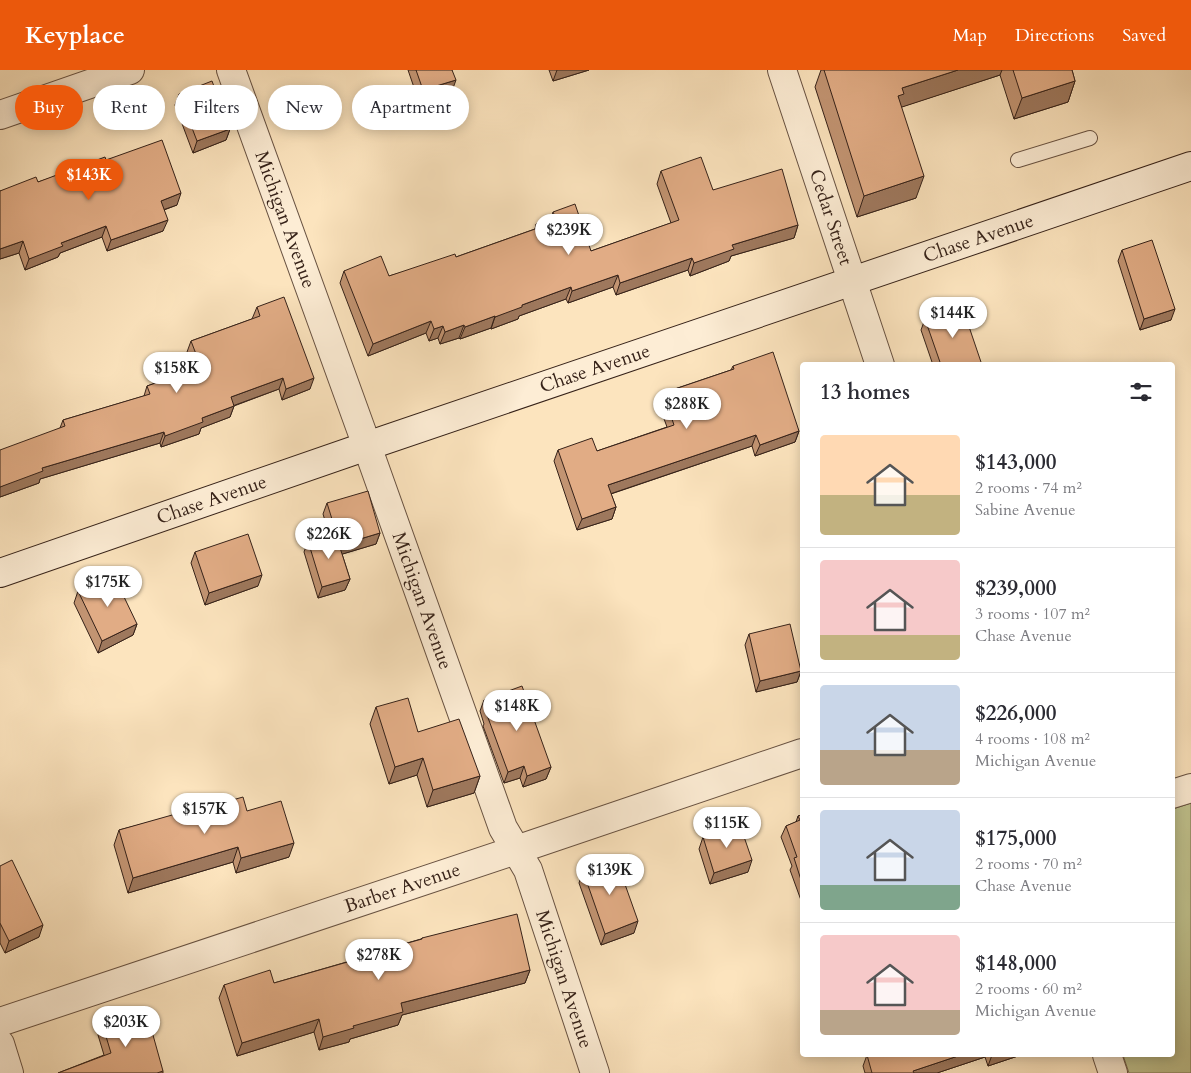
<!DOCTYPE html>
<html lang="en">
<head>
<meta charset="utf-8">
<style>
  :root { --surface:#fff; --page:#f7f7f7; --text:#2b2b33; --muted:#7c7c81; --line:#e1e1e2; --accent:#ea580c }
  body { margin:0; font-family:Cardo,serif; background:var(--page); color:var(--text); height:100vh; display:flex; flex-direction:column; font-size:19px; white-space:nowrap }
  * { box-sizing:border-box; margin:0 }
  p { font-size:16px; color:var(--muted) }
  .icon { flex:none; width:28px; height:28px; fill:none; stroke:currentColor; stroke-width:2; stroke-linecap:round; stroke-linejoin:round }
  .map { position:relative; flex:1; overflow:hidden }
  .panel { position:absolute; left:800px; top:292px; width:375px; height:695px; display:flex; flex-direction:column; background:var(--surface); border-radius:5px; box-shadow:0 2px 12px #0003 }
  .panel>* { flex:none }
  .hud { position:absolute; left:15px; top:15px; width:475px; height:45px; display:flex; gap:10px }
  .price { position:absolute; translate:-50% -42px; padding:0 11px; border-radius:18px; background:#fff; color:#222; font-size:16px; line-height:32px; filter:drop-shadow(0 1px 2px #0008) }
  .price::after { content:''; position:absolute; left:50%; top:30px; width:15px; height:11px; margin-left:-8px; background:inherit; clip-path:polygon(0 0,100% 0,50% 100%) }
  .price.active { background:var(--accent); color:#fff }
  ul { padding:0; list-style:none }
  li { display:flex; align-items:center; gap:15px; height:125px; padding:0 20px }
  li+li { border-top:1px solid var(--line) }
  li span { display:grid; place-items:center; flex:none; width:140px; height:100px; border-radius:5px; color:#555 }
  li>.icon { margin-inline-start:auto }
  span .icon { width:60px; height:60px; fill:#fffc; stroke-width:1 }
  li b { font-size:21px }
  h2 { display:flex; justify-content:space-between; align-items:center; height:60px; padding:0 20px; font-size:21px }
  .tag { padding:0 18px; border-radius:22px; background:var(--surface); box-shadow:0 2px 12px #0003; font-size:18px; line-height:45px }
  .tag.active { background:var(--accent); color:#fff }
  header { display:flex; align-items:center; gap:30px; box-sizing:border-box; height:70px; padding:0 25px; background:var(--accent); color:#fff }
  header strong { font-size:24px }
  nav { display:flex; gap:28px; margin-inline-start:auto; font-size:18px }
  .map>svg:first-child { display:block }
</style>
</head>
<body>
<header>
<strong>Keyplace</strong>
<nav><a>Map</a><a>Directions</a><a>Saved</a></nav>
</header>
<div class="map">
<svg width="1191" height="1003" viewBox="0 0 1191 1003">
  <rect width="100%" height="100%" fill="#fce4be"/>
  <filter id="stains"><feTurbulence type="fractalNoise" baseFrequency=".004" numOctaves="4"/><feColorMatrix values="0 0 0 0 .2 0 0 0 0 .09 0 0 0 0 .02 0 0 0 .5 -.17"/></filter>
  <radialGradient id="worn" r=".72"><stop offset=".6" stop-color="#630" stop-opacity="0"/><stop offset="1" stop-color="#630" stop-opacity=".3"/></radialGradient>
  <polygon fill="#c1c490" stroke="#7c7354" points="1191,733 1191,1003 1129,1003 1123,985 1172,985 1173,739"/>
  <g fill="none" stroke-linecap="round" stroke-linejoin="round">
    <defs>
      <polyline id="lane" points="1018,90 1090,68"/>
      <g id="street">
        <path id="s1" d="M231,0L367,376L503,758L528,800L595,1003"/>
        <path id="s2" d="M782,0L880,295"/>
        <polyline points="0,45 130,0"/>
        <polyline points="1172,724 1191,718"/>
        <path id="s3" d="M0,952L516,780L802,683"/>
        <polyline points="0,974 9,1003"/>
        <polyline points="1107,985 1113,1003"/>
      </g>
      <g id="secondary">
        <path id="s4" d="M0,503L367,376L1191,96"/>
      </g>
    </defs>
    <use href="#lane" stroke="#685242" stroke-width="16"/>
    <use href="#street" stroke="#685242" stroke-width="30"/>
    <use href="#secondary" stroke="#362219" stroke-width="30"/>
    <use href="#lane" stroke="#fdedd5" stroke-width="14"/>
    <use href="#street" stroke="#fdedd5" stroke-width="28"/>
    <use href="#secondary" stroke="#fdedd5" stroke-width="28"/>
  </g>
  <g fill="#c29472" stroke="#362219">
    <polygon points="408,0 452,0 452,21 419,32"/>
    <polygon points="549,0 589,0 553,11"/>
    <polygon points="821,0 1072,0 1075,11 1068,32 1014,49 1000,5 901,37 916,128 857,147 815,17"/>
    <polygon points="179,24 230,59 226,70 193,83 175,35"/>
    <polygon points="106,90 177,135 164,140 163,161 107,181 102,167 60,183 58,187 25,200 19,183 0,189 0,121 38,112"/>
    <polygon points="661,101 713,120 798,155 794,168 731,186 729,191 690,206 688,200 616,225 613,217 568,233 566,229 519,246 518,249 491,259 491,258 460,269 459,268 440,274 438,268 429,271 426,263 368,286 340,213 344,201 389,206 456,187 535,159 536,154 551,149 553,142 591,181 671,153 657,114"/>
    <polygon points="1122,180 1171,250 1140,260 1118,191"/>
    <polygon points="257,237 310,319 282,330 279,319 234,336 230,347 201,358 199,364 161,377 160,373 40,409 39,413 0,427 60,358 63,350 144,326 147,316 193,300 187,282 191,271 252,249"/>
    <polygon points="925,249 982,295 933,295 921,260"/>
    <polygon points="733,296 799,361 795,372 755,386 752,376 611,424 616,437 612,449 577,460 554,391 558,380 597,381 667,357 659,335 663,323 731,300"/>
    <polygon points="327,433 380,463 376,474 342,484 350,509 345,520 318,528 304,482 308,471 329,464 323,444"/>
    <polygon points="195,482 258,516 205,535 191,493"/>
    <polygon points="78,521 137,554 133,565 98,583 74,533"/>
    <polygon points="749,564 801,601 797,612 756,622 745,575"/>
    <polygon points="484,630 551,697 546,709 523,717 520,708 504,713 483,656 484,654 480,641"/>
    <polygon points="376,637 418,662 480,706 474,723 427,737 417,705 389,714 370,654"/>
    <polygon points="204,738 247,741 289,787 236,803 233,792 128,823 114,775 119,760"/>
    <polygon points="802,745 802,833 790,800 792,796 781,767 786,756 796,752 798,746"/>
    <polygon points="703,767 748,802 710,814 699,779"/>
    <polygon points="0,796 39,867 5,883 0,873"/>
    <polygon points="583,801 634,863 601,875 579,813"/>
    <polygon points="422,868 530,900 525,913 402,945 398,955 350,969 349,972 319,980 314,962 237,986 219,928 224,915 274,913 350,891 351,889 421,869"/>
    <polygon points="102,953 163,1001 163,1003 58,1003 104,985 98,965"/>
    <polygon points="867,985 1021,985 988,996 985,987 937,1003 865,1003 863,996"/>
  </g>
  <g fill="#9e785d" stroke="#362219">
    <polygon points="557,0 589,0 553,11"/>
    <polygon points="958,0 1002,0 1000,5 899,38 898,26 902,18"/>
    <polygon points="456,10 452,21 419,32 423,20"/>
    <polygon points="1075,11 1068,32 1014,49 1022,28"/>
    <polygon points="230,59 226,70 193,83 197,71"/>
    <polygon points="924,106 916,128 857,147 864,126"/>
    <polygon points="181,123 177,135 157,142 161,131"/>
    <polygon points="168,150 163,161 107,181 111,170"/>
    <polygon points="798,155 794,168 731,186 729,191 690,206 694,193 732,175"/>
    <polygon points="106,156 102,167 60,183 58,187 25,200 29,189 61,173"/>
    <polygon points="23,171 19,183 0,189 0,179"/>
    <polygon points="692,188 688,200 616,225 620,213"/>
    <polygon points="618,205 613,217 568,233 572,221"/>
    <polygon points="571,217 566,229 519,246 518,249 491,259 495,247 522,235"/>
    <polygon points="1175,239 1171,250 1140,260 1144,249"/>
    <polygon points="495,246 491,258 460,269 465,257"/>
    <polygon points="431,251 426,263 368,286 373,274"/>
    <polygon points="464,255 459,268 440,274 445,262"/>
    <polygon points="443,256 438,268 429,271 434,259"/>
    <polygon points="283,308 279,319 227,338 231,327"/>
    <polygon points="314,308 310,319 282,330 286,319"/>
    <polygon points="234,336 230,347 201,358 199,364 161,377 165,366 202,348"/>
    <polygon points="799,361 795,372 755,386 760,375"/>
    <polygon points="164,362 160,373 40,409 39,413 0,427 0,417 42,398"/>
    <polygon points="756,365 752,376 604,426 608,415"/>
    <polygon points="616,437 612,449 577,460 582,449"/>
    <polygon points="380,463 376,474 336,486 340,475"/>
    <polygon points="262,505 258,516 205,535 209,523"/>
    <polygon points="350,509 345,520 318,528 322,517"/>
    <polygon points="137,554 133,565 98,583 102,571"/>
    <polygon points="801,601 797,612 756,622 760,611"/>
    <polygon points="423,688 417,705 389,714 395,697"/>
    <polygon points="524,696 520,708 504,713 508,702"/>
    <polygon points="551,697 546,709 523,717 527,706"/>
    <polygon points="480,706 474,723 427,737 433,720"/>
    <polygon points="294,773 289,787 236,803 241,788"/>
    <polygon points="238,777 233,792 128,823 133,808"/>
    <polygon points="752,790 748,802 710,814 714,803"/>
    <polygon points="638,851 634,863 601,875 605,864"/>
    <polygon points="43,855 39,867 5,883 9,871"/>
    <polygon points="530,900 525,913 402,945 398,955 350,969 349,972 319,980 323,967 353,956 401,933"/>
    <polygon points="319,949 314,962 237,986 242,973"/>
    <polygon points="961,985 986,985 985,987 937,1003 912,1003 913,1001"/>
    <polygon points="992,985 1021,985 988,996"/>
  </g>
  <g fill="#e1ac85" stroke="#362219">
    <polygon points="416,0 452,0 456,10 423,20"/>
    <polygon points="824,0 958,0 902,18 904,24 898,26 924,106 864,126"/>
    <polygon points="1013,0 1072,0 1075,11 1022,28"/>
    <polygon points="212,11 230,59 197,71 179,24"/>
    <polygon points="162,70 181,123 161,131 168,150 111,170 106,156 61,173 63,176 29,189 23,171 0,179 0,121 36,107 38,112 105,87 106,90"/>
    <polygon points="701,87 713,120 782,99 798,155 732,175 734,179 694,193 692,188 620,213 618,205 572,221 571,217 522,235 522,237 495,247 495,246 465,257 464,255 445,262 443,256 434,259 431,251 373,274 344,201 381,186 389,206 455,184 456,187 538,158 536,154 556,148 553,142 575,134 591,181 679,150 661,101"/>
    <polygon points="1152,170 1175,239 1144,249 1122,180"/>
    <polygon points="284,227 314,308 286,319 283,308 231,327 234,336 202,348 203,352 165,366 164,362 42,398 43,401 0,417 0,380 65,356 63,350 150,324 147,316 201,297 191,271 260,246 257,237"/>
    <polygon points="962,236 982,295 941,295 925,249"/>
    <polygon points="773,282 799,361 760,375 756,365 608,415 616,437 582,449 558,380 592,368 597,381 674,355 663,323 734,299 733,296"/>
    <polygon points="368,421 380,463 340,475 327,433"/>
    <polygon points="335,462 350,509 322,517 308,471"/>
    <polygon points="248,464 262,505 209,523 195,482"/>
    <polygon points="113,504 137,554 102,571 78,521"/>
    <polygon points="790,554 801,601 760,611 749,564"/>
    <polygon points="522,616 551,697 527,706 524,696 508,702 487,645 489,644 484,630"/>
    <polygon points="408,628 418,662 459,649 480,706 433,720 423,688 395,697 376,637"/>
    <polygon points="243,727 247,741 281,731 294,773 241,788 238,777 133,808 119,760 204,736 204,738"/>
    <polygon points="802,745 802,813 794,788 797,787 786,756 800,750 798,746"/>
    <polygon points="740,755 752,790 714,803 703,767"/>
    <polygon points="616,789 638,851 605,864 583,801"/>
    <polygon points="12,790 43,855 9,871 0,853 0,796"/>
    <polygon points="517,844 530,900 401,933 403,942 353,956 354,958 323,967 319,949 242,973 224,915 270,900 274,913 351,891 351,889 422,869 422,868"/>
    <polygon points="146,940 163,1001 157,1003 58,1003 111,983 102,953"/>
    <polygon points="867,985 961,985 913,1001 914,1003 872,1003"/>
  </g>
  <g text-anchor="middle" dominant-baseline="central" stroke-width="4" stroke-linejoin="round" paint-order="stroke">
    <g font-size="19" fill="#362219" stroke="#fdedd5">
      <text stroke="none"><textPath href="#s2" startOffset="155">Cedar Street</textPath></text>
      <text stroke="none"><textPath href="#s1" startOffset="159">Michigan Avenue</textPath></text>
      <text stroke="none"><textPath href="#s4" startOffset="1034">Chase Avenue</textPath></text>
      <text stroke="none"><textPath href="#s4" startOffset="629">Chase Avenue</textPath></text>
      <text stroke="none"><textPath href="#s4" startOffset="224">Chase Avenue</textPath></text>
      <text stroke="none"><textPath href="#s1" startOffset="564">Michigan Avenue</textPath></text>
      <text stroke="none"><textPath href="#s3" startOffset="424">Barber Avenue</textPath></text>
      <text stroke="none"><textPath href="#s1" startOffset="969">Michigan Avenue</textPath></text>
    </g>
  </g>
  <rect width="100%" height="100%" filter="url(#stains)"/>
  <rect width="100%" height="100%" fill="url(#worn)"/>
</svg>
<b class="price active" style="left:89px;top:131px">$143K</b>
<b class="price" style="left:569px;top:186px">$239K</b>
<b class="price" style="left:953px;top:269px">$144K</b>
<b class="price" style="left:177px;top:324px">$158K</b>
<b class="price" style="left:687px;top:360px">$288K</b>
<b class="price" style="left:329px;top:490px">$226K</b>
<b class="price" style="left:108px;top:538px">$175K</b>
<b class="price" style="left:517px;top:662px">$148K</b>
<b class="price" style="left:205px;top:765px">$157K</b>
<b class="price" style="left:727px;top:779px">$115K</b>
<b class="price" style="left:610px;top:826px">$139K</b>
<b class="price" style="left:379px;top:911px">$278K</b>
<b class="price" style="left:126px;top:978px">$203K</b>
<div class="hud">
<a class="tag active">Buy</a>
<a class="tag">Rent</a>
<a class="tag">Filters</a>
<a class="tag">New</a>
<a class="tag">Apartment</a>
</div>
<section class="panel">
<h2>13 homes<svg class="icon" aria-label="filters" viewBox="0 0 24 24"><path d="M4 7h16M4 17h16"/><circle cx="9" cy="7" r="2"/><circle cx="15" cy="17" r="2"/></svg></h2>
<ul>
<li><span style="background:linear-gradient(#ffd9b3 60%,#c2b280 0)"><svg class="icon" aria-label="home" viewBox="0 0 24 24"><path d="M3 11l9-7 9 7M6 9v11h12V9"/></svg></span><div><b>$143,000</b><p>2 rooms · 74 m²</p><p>Sabine Avenue</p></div></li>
<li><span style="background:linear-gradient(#f6c9c9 75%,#c2b280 0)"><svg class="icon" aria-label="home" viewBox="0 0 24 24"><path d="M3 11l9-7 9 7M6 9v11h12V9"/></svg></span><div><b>$239,000</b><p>3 rooms · 107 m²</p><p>Chase Avenue</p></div></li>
<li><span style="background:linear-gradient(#c9d6e8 65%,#b9a48a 0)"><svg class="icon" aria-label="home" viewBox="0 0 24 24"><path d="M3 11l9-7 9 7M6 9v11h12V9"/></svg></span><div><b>$226,000</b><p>4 rooms · 108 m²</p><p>Michigan Avenue</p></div></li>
<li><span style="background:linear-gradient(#c9d6e8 75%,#7fa58c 0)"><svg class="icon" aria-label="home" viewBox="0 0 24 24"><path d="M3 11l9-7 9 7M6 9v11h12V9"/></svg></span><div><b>$175,000</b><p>2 rooms · 70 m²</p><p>Chase Avenue</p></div></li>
<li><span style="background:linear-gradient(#f6c9c9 75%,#b9a48a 0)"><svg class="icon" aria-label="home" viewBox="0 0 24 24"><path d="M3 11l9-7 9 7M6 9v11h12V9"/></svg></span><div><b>$148,000</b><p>2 rooms · 60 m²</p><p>Michigan Avenue</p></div></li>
</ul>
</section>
</div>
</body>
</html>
